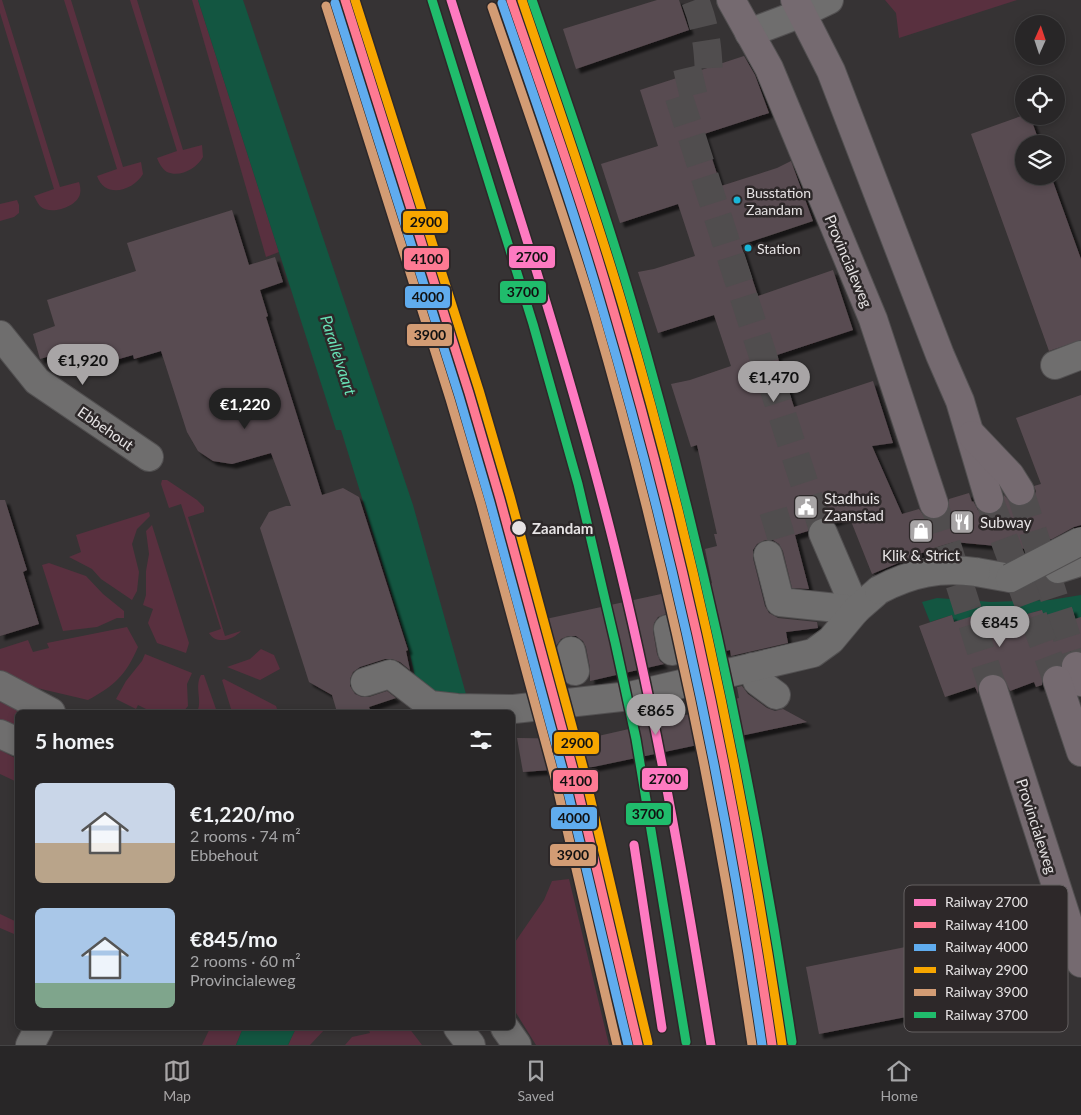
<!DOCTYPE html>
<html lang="en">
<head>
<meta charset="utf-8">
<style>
  :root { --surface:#282627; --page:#343233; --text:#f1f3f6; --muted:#a5a5a7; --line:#444344; --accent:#a8a5a6 }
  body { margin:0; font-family:Lato,sans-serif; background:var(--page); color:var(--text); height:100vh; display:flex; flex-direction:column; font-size:19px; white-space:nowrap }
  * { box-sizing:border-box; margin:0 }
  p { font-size:16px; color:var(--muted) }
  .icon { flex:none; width:28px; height:28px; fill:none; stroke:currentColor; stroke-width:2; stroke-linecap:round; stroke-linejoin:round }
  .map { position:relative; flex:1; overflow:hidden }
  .details { position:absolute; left:15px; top:710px; width:500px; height:320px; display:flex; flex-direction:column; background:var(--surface); border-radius:8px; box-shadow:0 2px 8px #0003,0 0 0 1px var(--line) }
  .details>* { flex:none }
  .needle { width:32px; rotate:3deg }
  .tools { position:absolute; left:1015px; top:15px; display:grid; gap:10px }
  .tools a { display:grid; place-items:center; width:50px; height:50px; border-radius:50%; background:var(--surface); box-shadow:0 2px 8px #0003,0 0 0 1px var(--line); font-size:25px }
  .price { position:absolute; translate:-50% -42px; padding:0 11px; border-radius:18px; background:var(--accent); color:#111; font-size:16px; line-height:32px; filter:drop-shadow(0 1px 2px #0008) }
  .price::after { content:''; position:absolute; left:50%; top:30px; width:15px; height:11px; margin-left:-8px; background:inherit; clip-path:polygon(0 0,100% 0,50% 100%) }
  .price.selected { background:#222; color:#fff }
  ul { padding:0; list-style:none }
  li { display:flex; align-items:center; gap:15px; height:125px; padding:0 20px }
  li span { display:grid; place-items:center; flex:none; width:140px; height:100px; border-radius:8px; color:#555 }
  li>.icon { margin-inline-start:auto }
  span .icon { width:60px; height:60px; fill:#fffc; stroke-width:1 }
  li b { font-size:21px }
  h2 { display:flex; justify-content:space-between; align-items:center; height:60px; padding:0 20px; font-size:21px }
  .tab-bar { display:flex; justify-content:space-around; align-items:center; height:70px; border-top:1px solid var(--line); background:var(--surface); font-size:14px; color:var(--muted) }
  .tab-bar a { display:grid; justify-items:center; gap:2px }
  .tab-bar .selected { color:var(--accent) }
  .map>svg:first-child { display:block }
</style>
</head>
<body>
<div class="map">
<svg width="1081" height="1045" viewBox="0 0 1081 1045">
  <defs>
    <filter id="shadow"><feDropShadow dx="4.5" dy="4.5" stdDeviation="1" flood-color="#0009"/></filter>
  </defs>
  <rect width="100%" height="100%" fill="#363334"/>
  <g fill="#59303f">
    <path d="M0,0H2L60,187L79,182C80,185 81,190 80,194C77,207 50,216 40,206C37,203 36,199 34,196L54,189L0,13Z"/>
    <path d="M64,0H71L123,167L141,162L143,174C133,191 105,199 97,176L117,169Z"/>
    <path d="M130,0H137L183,150L202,145L203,157C197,168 180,178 167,172C162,169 159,163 157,158L177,151Z"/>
    <polygon points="192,0 198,0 279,252 266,257"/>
    <polygon points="885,0 1017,0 899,38 896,13"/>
    <polygon points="17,200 19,205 19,213 14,217 0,221 0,204"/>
    <path d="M162,480H167L197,500L204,507V512L188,517L225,636L241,631C233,640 216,645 209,633L221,629L181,504L169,508L161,484Z"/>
    <polygon points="149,512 150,516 137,529 132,544 139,572 137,591 132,600 101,579 92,569 69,557 81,552 76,535"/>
    <polygon points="152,525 189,643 186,653 157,643 148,623 153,609 143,605 146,595 146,571 149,554 146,531"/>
    <polygon points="49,563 86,576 103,594 124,611 124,618 117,618 97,627 63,631 42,565"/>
    <path d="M127,627L138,647C126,675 114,686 88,700L37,688L0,672V649L28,640L33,652L49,648L47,643Z"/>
    <polygon points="261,649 274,655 280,669 260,680 227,667 250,659"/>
    <polygon points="145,654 192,673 187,684 188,706 183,712 152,712 138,705 136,709 116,699 126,681 142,661"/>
    <path d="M201,675H204L217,712H197C203,701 194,687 201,675Z"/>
    <polygon points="224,679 276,706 278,712 232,712 222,680"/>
    <polygon points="0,702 23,712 18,712 17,727 0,719"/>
    <polygon points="0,750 17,759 17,782 0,774"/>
    <polygon points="569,879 609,1045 536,1045 513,1008 513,945 544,900 552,881"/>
    <polygon points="0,914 17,922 17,929 14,934 0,928"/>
    <polygon points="210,1028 243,1028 236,1045 202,1045"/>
    <polygon points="296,1028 326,1028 310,1045 288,1045"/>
    <polygon points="368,1028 409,1028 422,1045 345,1045 352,1037 370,1033"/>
  </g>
  <g fill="#135641">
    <polygon points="198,0 243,0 413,505 471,712 423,712 409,650 341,430 336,430"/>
    <polygon points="1081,595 1081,617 1075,619 1071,608 1044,616 1041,610 1014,618 1008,613 984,620 982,614 954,622 952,615 930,622 922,602 937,598 991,602 1050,600"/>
    <polygon points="243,1028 296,1028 288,1045 236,1045"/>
  </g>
  <g fill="#594b51" filter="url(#shadow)">
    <polygon points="657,0 679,0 689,30 576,69 563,29"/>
    <polygon points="744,56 755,75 769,113 704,134 721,186 777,168 791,161 813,221 741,245 758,296 833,270 853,330 777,355 794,407 873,381 893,443 872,446 902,514 919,509 924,516 931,519 939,519 946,514 949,507 949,499 969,493 972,502 973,501 978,510 986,514 994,514 1001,509 1004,502 1004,495 1013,505 1021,507 1029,504 1034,498 1036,491 1034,486 1041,484 1016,418 1081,395 1081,525 1074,527 1052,539 1026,544 1028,549 954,542 934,548 872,574 849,516 833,522 825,518 817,518 811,523 808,531 795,535 809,589 792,588 783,551 779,544 773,540 765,540 757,544 753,550 753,558 765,606 769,613 778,618 817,622 818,628 786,632 788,643 731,656 730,650 684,660 687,656 687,649 683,626 680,619 674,615 666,614 658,617 654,623 653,631 657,654 660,661 664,664 590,681 590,668 586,647 583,641 576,636 568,636 561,639 556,646 556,654 559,673 544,676 532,622 712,583 705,549 717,546 714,534 717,534 697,445 691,447 671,384 690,380 731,366 714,315 658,333 638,272 654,269 695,256 678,204 620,223 601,164 658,146 640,90"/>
    <polygon points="1024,115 1030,116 1040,144 1024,144 1024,176 1051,176 1081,259 1081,340 1049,351 971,134"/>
    <polygon points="232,210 249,265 275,257 283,282 260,290 268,316 266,317 322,495 343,488 359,497 408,650 406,651 410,670 400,662 392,659 385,659 360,667 353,672 350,679 350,686 355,694 362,697 369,697 387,691 396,698 369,707 371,712 337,712 332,695 309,682 260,528 269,512 286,506 291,506 271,453 232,464 213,461 198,451 187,432 161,351 134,359 133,355 98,365 76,362 60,353 40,359 33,334 55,326 47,300 136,271 127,243"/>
    <polygon points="0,500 5,500 27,570 23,572 39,624 0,636"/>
    <polygon points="1072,608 1075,619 1081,617 1081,652 1071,651 1064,656 1061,665 1053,665 1046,669 1042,676 1042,685 1036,687 1034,682 1010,691 1003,677 997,674 989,674 981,679 978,686 978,694 975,687 945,697 919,626 952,615 954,622 982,613 984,620 1008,613 1016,617 1042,610 1044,616"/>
    <polygon points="742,686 748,694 767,708 775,711 783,709 807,722 593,767 523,772 517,738 585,739 673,719 739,698 737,687"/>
    <polygon points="995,929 1008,997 819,1034 806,967"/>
  </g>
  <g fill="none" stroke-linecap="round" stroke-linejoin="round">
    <path stroke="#504d4e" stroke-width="28" stroke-dasharray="28 14" stroke-linecap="butt" d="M695,0C706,28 708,47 709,77L675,85L814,513L761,529"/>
    <g stroke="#504d4e" stroke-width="28" stroke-dasharray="28 14" stroke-linecap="butt">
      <polyline points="1020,491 1076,666"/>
      <polyline points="989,499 1057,680"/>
      <polyline points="934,504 993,689"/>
    </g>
    <defs>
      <g id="street">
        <polyline points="0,335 37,381 149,457"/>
        <polyline points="1055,365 1081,355"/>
        <polyline points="823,533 856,610"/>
        <polyline points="768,555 780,602 856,610"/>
        <polyline points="1058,569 1080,562"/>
        <polyline points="976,572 1010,578"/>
        <polyline points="668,629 672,651"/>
        <polyline points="571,651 575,671"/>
        <polyline points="753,667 757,681 776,695"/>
        <polyline points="365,682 390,674 430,705 457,708 514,709 630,696 813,653 831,640 856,610 879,590"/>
        <polyline points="30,1045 39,1028"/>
      </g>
      <g id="secondary">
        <polyline points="749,33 802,13 829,0"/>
        <polyline points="0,685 51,712"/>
        <polyline points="0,734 18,742"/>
        <polyline points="458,1028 471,1045"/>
        <polyline points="505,1028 517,1045"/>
      </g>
      <g id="primary">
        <polyline points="731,0 769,68 873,319 934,504"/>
        <polyline points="795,0 831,71 940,355 960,401 989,499"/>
        <polyline points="972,435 1010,475 1020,491"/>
        <polyline points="1076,666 1081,682"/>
        <polyline points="1057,680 1081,752"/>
        <polyline points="993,689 1081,963"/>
      </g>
    </defs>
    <use href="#street" stroke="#525051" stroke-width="30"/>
    <use href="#secondary" stroke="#525051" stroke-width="30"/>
    <use href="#primary" stroke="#525051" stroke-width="30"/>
    <use href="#street" stroke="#6f6e6e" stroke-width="28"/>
    <use href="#secondary" stroke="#6f6e6e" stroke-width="28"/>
    <use href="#primary" stroke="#756a70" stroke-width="28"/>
    <defs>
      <g id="street-bridge">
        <polyline points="1010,578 1081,541"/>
        <path d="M879,590C911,573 940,567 976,572"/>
      </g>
    </defs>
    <use href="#street-bridge" stroke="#525051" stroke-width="30" stroke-linecap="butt"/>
    <use href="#street-bridge" stroke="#6f6e6e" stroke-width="28"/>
    <defs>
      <g id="rail-1">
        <path d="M451,0C508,181 568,361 614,545C655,710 684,877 711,1045"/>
        <polyline points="634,845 662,1028"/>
      </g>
      <g id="rail-2">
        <polyline points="345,0 469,393 500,499 573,769 638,1045"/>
        <path d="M511,0C546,102 583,205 613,309C684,551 736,796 772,1045"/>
      </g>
      <g id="rail-3">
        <polyline points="335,3 459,396 490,502 563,771 628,1045"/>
        <path d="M502,3C537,105 573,207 603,311C674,552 726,797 762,1045"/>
      </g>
      <g id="rail-4">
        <polyline points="355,0 479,390 510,496 583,767 648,1043"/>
        <path d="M522,0C556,101 592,201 622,303C694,546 745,793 782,1044"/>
      </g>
      <g id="rail-5">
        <polyline points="326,6 450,399 481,504 554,774 617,1045"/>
        <path d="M492,7C527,108 563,210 594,313C664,553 716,798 752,1045"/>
      </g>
      <g id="rail-6">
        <polyline points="432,0 533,324 578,484 615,642 636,739 686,1042"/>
        <path d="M532,0C567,100 602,201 632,303C703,546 755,792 792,1042"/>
      </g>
    </defs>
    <use href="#rail-1" stroke="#2d2829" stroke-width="12"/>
    <use href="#rail-2" stroke="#2d2829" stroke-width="12"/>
    <use href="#rail-3" stroke="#2d2829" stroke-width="12"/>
    <use href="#rail-4" stroke="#2d2829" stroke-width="12"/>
    <use href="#rail-5" stroke="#2d2829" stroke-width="12"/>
    <use href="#rail-6" stroke="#2d2829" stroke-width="12"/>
    <use href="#rail-1" stroke="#fe7ac1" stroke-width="9"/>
    <use href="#rail-2" stroke="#fe7a93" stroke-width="9"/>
    <use href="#rail-3" stroke="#60acee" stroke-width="9"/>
    <use href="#rail-4" stroke="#f7a600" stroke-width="9"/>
    <use href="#rail-5" stroke="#d39c74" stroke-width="9"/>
    <use href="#rail-6" stroke="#20bc6c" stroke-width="9"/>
  </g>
  <defs>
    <symbol id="civic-square" viewBox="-11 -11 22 22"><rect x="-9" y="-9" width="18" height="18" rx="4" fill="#a8a5a6" stroke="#2d2829"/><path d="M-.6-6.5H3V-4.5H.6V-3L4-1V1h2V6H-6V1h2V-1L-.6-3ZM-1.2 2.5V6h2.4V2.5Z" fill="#fff"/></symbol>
    <symbol id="restaurant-square" viewBox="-11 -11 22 22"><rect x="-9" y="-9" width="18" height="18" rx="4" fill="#a8a5a6" stroke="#2d2829"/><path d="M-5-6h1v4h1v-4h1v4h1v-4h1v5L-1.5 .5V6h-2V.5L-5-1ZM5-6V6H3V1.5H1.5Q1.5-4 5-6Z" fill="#fff"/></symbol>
    <symbol id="shop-square" viewBox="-11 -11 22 22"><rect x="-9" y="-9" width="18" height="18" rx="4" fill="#a8a5a6" stroke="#2d2829"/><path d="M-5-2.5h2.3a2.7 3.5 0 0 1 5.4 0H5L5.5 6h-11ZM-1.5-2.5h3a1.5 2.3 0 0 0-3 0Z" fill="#fff"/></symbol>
  </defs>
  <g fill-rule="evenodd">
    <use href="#civic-square" x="792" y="493" width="28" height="28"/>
    <use href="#restaurant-square" x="948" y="508" width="28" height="28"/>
    <use href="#shop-square" x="907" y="517" width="28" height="28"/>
  </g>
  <g fill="#1ab6d8" stroke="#2d2829" stroke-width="2">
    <circle cx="737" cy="200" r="4.5"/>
    <circle cx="748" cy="248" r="4.5"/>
  </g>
  <circle fill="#e6e3e4" stroke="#2d2829" stroke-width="2" cx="519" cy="528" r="8"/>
  <g text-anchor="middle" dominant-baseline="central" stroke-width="5" stroke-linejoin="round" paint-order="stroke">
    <g font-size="14" fill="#e6e3e4" stroke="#2d2829" text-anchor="start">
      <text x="746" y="192">Busstation<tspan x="746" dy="17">Zaandam</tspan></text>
      <text x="757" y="248">Station</text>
    </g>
    <g font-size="15" fill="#e6e3e4" stroke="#2d2829">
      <text transform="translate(849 261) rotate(67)">Provincialeweg</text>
      <text transform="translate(106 428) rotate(35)">Ebbehout</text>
      <text transform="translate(1037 826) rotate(72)">Provincialeweg</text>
    </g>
    <g font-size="15" fill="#e6e3e4" stroke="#2d2829" text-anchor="start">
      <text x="824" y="498">Stadhuis<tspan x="824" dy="17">Zaanstad</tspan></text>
      <text x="980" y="522">Subway</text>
      <text x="921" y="555" text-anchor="middle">Klik &amp; Strict</text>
    </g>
    <g font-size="15" font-weight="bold" fill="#e6e3e4" stroke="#2d2829" text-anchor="start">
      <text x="532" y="528">Zaandam</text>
    </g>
    <g font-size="16" font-style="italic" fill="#68e2b6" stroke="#2d2829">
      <text transform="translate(339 355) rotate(72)">Parallelvaart</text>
    </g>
  </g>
  <rect x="904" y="885" width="164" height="147" rx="8" fill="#2d2829" stroke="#646061" stroke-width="1"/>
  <rect x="914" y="899" width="22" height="7" fill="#fe7ac1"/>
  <rect x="914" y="922" width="22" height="6" fill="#fe7a93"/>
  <rect x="914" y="944" width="22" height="7" fill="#60acee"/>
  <rect x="914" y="967" width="22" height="6" fill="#f7a600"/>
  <rect x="914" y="989" width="22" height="7" fill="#d39c74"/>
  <rect x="914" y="1012" width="22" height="6" fill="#20bc6c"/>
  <g font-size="14" fill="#e6e3e4">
    <text x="945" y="907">Railway 2700</text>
    <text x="945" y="930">Railway 4100</text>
    <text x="945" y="952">Railway 4000</text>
    <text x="945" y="975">Railway 2900</text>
    <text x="945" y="997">Railway 3900</text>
    <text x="945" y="1020">Railway 3700</text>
  </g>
  <g stroke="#2d2829" stroke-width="2">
    <rect x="402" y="210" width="47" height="24" rx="5" fill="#f7a600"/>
    <rect x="508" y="245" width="48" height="24" rx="5" fill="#fe7ac1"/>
    <rect x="403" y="247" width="47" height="24" rx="5" fill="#fe7a93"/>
    <rect x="499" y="280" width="48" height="24" rx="5" fill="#20bc6c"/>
    <rect x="404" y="285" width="47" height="24" rx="5" fill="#60acee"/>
    <rect x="406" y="323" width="47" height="24" rx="5" fill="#d39c74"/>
    <rect x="553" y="731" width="47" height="24" rx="5" fill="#f7a600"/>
    <rect x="641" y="767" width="48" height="24" rx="5" fill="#fe7ac1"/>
    <rect x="552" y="769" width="47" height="24" rx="5" fill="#fe7a93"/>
    <rect x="625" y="802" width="47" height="24" rx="5" fill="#20bc6c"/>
    <rect x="550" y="806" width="48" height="24" rx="5" fill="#60acee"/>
    <rect x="549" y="843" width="48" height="24" rx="5" fill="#d39c74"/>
  </g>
  <g font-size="14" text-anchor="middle" font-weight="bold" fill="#111">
    <text x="426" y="227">2900</text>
    <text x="532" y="262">2700</text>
    <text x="427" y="264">4100</text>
    <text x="523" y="297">3700</text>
    <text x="428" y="302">4000</text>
    <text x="430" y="340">3900</text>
    <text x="577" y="748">2900</text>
    <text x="665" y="784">2700</text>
    <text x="576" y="786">4100</text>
    <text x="648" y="819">3700</text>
    <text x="574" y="823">4000</text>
    <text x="573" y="860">3900</text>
  </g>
</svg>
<div class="tools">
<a><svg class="needle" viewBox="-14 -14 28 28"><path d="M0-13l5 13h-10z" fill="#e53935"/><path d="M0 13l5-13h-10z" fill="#a5a5a7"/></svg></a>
<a><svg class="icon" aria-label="locate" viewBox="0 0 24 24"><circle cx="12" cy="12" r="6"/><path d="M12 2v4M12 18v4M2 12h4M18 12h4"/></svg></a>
<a><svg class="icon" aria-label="layers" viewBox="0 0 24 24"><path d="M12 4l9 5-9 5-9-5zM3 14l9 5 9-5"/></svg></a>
</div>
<b class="price" style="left:83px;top:386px">€1,920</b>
<b class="price" style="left:774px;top:403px">€1,470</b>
<b class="price selected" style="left:245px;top:430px">€1,220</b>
<b class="price" style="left:1000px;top:648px">€845</b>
<b class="price" style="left:656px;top:736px">€865</b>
<section class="details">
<h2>5 homes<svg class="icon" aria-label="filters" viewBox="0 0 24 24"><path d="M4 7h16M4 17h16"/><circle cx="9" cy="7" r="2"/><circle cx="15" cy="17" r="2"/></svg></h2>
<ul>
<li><span style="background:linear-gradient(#c9d6e8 60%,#b9a48a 0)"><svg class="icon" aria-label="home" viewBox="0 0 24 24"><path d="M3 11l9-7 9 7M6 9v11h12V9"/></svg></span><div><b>€1,220/mo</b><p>2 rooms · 74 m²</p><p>Ebbehout</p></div></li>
<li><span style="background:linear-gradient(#a9c7e8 75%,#7fa58c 0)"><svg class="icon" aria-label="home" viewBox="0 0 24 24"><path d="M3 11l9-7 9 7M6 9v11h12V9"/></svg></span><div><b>€845/mo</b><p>2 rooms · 60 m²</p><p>Provincialeweg</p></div></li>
</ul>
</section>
</div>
<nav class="tab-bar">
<a class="selected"><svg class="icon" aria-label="map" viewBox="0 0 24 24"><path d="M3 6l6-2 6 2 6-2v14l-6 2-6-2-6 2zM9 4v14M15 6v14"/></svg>Map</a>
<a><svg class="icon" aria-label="saved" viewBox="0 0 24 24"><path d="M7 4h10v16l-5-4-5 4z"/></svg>Saved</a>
<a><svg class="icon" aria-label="home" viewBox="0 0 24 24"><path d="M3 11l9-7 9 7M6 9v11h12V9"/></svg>Home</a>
</nav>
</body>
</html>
